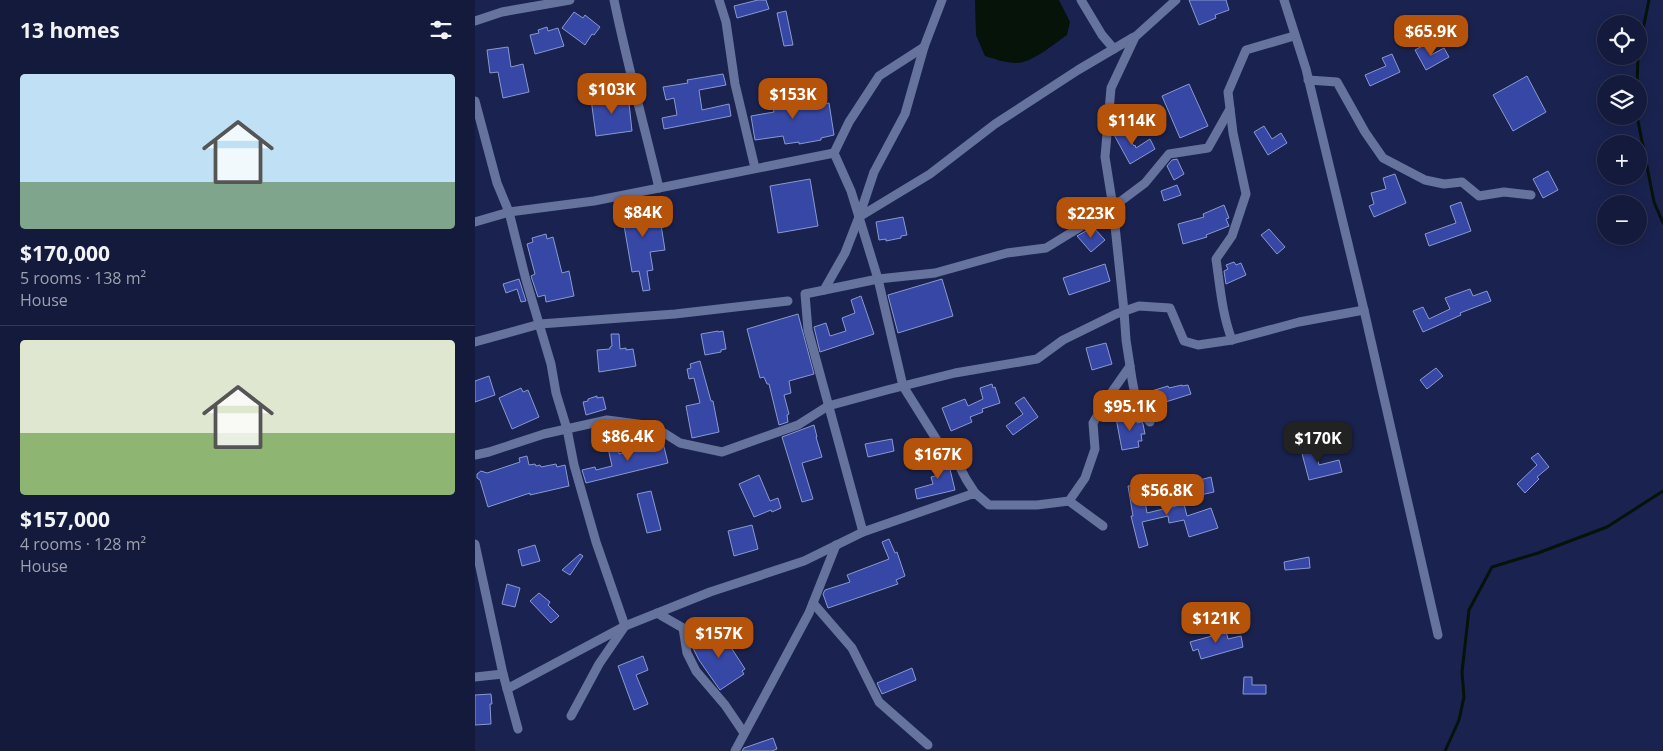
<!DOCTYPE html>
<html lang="en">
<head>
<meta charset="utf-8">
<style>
  :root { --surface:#141a3c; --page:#1d2343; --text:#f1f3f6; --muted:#9da1af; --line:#333856; --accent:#b45309 }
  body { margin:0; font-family:"Open Sans",sans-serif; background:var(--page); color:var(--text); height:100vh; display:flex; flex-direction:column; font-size:19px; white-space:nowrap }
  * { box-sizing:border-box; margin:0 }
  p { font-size:16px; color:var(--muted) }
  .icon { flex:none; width:28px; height:28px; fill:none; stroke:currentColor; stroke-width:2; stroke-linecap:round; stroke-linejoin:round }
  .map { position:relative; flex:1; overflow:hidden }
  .sheet { display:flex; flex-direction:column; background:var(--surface); width:475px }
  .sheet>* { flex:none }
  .tools { position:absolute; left:1122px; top:15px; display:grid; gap:10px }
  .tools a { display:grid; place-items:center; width:50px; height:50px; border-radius:50%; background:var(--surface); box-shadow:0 2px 12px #0003,0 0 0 1px var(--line); font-size:25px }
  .price { position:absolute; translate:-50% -42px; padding:0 11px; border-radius:10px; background:var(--accent); color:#fff; font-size:16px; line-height:32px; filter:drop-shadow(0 1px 2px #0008) }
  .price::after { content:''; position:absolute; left:50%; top:30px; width:15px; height:11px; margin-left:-8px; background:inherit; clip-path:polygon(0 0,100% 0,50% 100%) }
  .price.active { background:#222; color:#fff }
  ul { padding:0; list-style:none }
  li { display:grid; align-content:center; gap:10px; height:265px; padding:0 20px }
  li+li { border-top:1px solid var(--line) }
  li span { display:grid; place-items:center; height:155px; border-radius:5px; color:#555 }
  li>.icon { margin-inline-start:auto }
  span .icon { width:90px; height:90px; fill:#fffc; stroke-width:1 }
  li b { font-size:21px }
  h2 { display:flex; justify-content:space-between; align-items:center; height:60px; padding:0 20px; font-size:21px }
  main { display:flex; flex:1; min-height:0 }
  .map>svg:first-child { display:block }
</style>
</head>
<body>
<main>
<section class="sheet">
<h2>13 homes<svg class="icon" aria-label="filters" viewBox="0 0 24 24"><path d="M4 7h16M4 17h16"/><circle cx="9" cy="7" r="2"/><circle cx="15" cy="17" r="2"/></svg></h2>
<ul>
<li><span style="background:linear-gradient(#bfe0f5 70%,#7fa58c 0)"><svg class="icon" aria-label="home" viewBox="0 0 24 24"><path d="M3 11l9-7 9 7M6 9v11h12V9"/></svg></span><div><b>$170,000</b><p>5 rooms · 138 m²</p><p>House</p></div></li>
<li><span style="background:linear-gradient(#dfe7d0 60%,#8fb573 0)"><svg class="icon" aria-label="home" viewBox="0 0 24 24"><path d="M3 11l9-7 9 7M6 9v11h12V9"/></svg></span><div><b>$157,000</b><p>4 rooms · 128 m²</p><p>House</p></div></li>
</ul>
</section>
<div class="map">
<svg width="1188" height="751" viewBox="0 0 1188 751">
  <rect width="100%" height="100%" fill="#1a2350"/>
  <path fill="#051309" d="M500,0H584L595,22L592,35C579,44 557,63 541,63C530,63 520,59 510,56L501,35Z"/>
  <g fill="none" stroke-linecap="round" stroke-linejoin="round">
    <g stroke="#051309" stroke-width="3">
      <polyline points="1164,49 1174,0"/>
      <polyline points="1162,84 1163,56"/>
      <polyline points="1162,116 1179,202 1188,223"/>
      <polyline points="970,751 984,720 989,697 987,672 994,610 1017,567 1063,553 1132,527 1188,491"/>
    </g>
  </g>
  <g fill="#3747a5" stroke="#8899cf">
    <polygon points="283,0 291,0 294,9 262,18 259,6"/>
    <polygon points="714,0 751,0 754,10 740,15 741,18 724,25"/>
    <polygon points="311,11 318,45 309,46 302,13"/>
    <polygon points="99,12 108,18 110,15 125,27 119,35 117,34 110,45 87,28"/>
    <polygon points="72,27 73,31 83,28 89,46 60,54 55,35 64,33 63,30"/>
    <polygon points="951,44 956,55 969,48 974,57 951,70 940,50"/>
    <polygon points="33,47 36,67 48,64 54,92 28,98 23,72 15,73 12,50"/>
    <polygon points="917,54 925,72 895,86 890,75 911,66 907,58"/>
    <polygon points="248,74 251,85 224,90 227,110 254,104 256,116 189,129 187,118 202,115 199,98 191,100 188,87 213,83 212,80"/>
    <polygon points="1052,76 1071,112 1038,131 1018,95"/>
    <polygon points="309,79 315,109 354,103 359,135 346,138 346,140 324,144 324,142 310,144 308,136 280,140 276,116 299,112 296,98 302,97 298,81"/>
    <polygon points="714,84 733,126 705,138 687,96"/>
    <polygon points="153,94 157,131 121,136 116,99"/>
    <polygon points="646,126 659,146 660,145 661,148 675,139 680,149 655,164 638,133 639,130"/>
    <polygon points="789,126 797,139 806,133 812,143 793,155 779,132"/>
    <polygon points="702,159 709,174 699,180 692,166 697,160"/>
    <polygon points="1073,171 1083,190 1068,198 1058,179"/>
    <polygon points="920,174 931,203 899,217 894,206 899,204 896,193 911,189 908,178"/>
    <polygon points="335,179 343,226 303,233 295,186"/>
    <polygon points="702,185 706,195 689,201 686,191"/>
    <polygon points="986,202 996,231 954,246 950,234 981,223 975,206"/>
    <polygon points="165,204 166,206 176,205 177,207 183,206 190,250 175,252 178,270 172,271 175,290 168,291 164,271 157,272 146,208"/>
    <polygon points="749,205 754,218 751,219 754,226 731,235 732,237 708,244 703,224 729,217 728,214"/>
    <polygon points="428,217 432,235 426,236 426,238 411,241 411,239 404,240 401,222"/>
    <polygon points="618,227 630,240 616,252 602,236"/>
    <polygon points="794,229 810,247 802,254 786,235"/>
    <polygon points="71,234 72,239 78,237 87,273 94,271 99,296 71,302 70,295 63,297 56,276 60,274 52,244 58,242 57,238"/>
    <polygon points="759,262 761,265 766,263 771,275 751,284 749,271 753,269 751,265"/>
    <polygon points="630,264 635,281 594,295 588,278"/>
    <polygon points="44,279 51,301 46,302 42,289 31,293 28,284"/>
    <polygon points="467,279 478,316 423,333 413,295"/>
    <polygon points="995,289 998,296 1012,291 1016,301 985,313 986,315 948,332 938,311 948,307 954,319 975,309 970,298"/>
    <polygon points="386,296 399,334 345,352 339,327 351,323 355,336 371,331 367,318 380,313 376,300"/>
    <polygon points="323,314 339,374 314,381 316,393 309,395 314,414 312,415 313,422 304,425 294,384 292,384 289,377 285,378 272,329"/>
    <polygon points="243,331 243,332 248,331 251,349 246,350 246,352 230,355 226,334"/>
    <polygon points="136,334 144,334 145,349 151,348 151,350 158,349 161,366 124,372 122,350 135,349 135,347 137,346"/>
    <polygon points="631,343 637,364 617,370 611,348"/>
    <polygon points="225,361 236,401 238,401 244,432 217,438 211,406 225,403 219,378 214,379 212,369 216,368 215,364"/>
    <polygon points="961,368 968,376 952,389 945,380"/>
    <polygon points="14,376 20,395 0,402 0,381"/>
    <polygon points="517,384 518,388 520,387 525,403 507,409 508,412 495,417 497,422 476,431 467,408 490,399 493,406 508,399 505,388"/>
    <polygon points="707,385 707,386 713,385 716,394 681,405 680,403 673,404 670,393 693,386 694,388"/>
    <polygon points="46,388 48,392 53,390 64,417 37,429 24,398"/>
    <polygon points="122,396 122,398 128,397 131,409 111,415 108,402 113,401 113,399"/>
    <polygon points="549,397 563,417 538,435 531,426 548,414 540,403"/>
    <polygon points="661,414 662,423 667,422 668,424 670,434 666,434 667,441 663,441 664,447 647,450 641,418"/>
    <polygon points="339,425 342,437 341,437 347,457 327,463 338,499 327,502 307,437"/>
    <polygon points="417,439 419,451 393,457 390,444"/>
    <polygon points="188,443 193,463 111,483 107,470 120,467 121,470 137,466 133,448 143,446 144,454"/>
    <polygon points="839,443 844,465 864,460 867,472 834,480 825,446"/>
    <polygon points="467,452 472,457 480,490 442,499 440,489 458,484 456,477 464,475 460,454"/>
    <polygon points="1063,453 1074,467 1062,477 1064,479 1050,493 1042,484 1062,465 1056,458"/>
    <polygon points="52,456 54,465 60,464 61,466 65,465 66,467 81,464 82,467 90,465 94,486 55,495 55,493 13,507 5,480 2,478 2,474 6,471 12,473 45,462 44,458"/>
    <polygon points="284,475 295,501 303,498 306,508 297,512 296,510 279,517 264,484"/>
    <polygon points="736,477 739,492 702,500 699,487"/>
    <polygon points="667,484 672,513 709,504 712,516 736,508 743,528 714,537 709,520 694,523 693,516 667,522 673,545 664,548 656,516 658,516 653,486"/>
    <polygon points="176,491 186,530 172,533 162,494"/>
    <polygon points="277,525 283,549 259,556 253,531"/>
    <polygon points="414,539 420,553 422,552 430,576 421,580 423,584 353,608 348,594 350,590 375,582 372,575 414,559 407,542"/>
    <polygon points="60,545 65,561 47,566 43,550"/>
    <polygon points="105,554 108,556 95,575 87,570"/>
    <polygon points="834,557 835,568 810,570 809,562"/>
    <polygon points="32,584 45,588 40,607 27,604"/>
    <polygon points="64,593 75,602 73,605 84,616 76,623 55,601"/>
    <polygon points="242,626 270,669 267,671 269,674 245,690 224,660 217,646 234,635 232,633"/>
    <polygon points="744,629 745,633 751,631 753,639 766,636 768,647 726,659 723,649 718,651 715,642 737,636 735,632"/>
    <polygon points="168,656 173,670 161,675 173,704 159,710 143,666"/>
    <polygon points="437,668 441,680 407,694 402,683"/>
    <polygon points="769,677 777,677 777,685 791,685 791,694 768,694"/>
    <polygon points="16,694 17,704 15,704 16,724 0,725 0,695"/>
    <polygon points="298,738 302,749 297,751 267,751 269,748"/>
  </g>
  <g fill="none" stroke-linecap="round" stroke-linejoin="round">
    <g stroke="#66739d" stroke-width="9">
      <path d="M139,0C152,63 169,125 184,188"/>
      <polyline points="244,0 251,22 260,84 280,168"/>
      <polyline points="467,0 449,47 430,114 399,172 384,217 455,174 520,124 603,70 659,37"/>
      <polyline points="606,0 627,35 639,49"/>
      <polyline points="809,0 831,69 889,310 963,635"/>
      <polyline points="0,21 27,12 95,0"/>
      <polyline points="833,80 862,82 890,132 908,158 950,180 969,184 987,182 1004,196 1029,192 1056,195"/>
      <polyline points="0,101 22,183 34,212 51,280 76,364 81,393 92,429 99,465 121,542 150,626 124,664 96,716"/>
      <polyline points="359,153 374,122 404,76 449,47"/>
      <polyline points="0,222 34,212 119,201 359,153 376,191 403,279 428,386 463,442 476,450 491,479 500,493"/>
      <polyline points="349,290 370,253 384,217"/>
      <path d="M757,340C747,314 745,286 741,259L757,236L771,194L758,133L753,92L771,50L819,36"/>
      <polyline points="0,342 65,324 200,314 313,301"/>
      <path d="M655,366C658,386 660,407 675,422"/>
      <polyline points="0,455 14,452 69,434 132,420 178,426 205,443 247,452 323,425 353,406 412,390 480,373 562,359 588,340 641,314 664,306 695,308 709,341 723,345 757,340 824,322 889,310"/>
      <polyline points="594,501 610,478 620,449 618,423 634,396 655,366 651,340 649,311 638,207 670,183 694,154 733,148 755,109"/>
      <polyline points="388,532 333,330 330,294 403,279 460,273 532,253 571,248 638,207 630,157 636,88 660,37 701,0"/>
      <polyline points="0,544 28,674 43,729"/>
      <polyline points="338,603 377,648 404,702 453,745"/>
      <polyline points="182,613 208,628 212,653 221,671 250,705 269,733"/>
      <polyline points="0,677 28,674"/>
      <polyline points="32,689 150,626 235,592 329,561 388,532 500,493 514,505 562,505 594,501 628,526"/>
      <polyline points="260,751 334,613 361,545"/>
    </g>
  </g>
</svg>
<div class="tools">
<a><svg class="icon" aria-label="locate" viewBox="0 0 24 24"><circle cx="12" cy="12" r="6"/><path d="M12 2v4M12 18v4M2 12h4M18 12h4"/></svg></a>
<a><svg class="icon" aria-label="layers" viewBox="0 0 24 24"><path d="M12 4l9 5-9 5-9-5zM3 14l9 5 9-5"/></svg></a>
<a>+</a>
<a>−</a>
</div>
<b class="price" style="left:956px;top:57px">$65.9K</b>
<b class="price" style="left:137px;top:115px">$103K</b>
<b class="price" style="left:318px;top:120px">$153K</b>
<b class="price" style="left:657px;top:146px">$114K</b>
<b class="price" style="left:168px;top:238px">$84K</b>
<b class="price" style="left:616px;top:239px">$223K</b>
<b class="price" style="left:655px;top:432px">$95.1K</b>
<b class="price" style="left:153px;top:462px">$86.4K</b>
<b class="price active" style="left:843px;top:464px">$170K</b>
<b class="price" style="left:463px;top:480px">$167K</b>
<b class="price" style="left:692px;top:516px">$56.8K</b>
<b class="price" style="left:741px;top:644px">$121K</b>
<b class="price" style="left:244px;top:659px">$157K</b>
</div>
</main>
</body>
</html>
